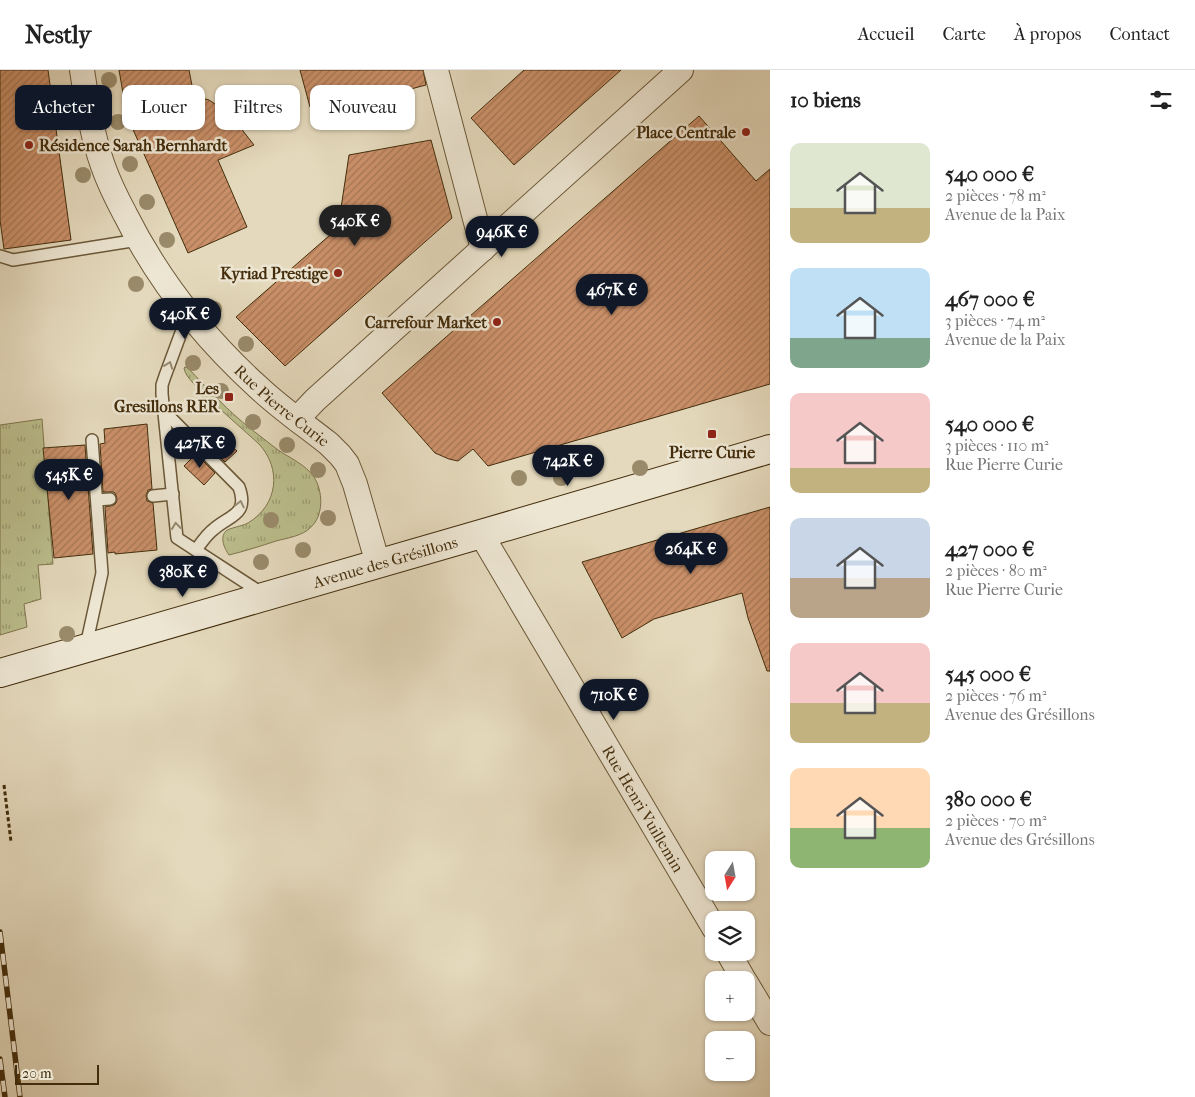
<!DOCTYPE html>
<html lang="fr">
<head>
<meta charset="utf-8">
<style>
  :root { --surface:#fff; --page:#f2f2f2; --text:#222; --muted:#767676; --line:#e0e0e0; --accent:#111827 }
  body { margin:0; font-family:"IM FELL French Canon",serif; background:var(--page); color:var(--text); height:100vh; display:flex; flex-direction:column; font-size:19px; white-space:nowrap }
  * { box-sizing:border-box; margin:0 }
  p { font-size:16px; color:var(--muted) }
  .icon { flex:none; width:28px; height:28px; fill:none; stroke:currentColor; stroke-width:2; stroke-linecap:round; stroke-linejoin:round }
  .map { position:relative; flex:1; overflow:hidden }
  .panel { display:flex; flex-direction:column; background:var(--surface); width:425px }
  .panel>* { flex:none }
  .top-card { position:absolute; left:15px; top:15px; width:475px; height:45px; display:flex; gap:10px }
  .needle { width:32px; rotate:191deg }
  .controls { position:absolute; left:705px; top:781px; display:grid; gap:10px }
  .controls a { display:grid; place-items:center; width:50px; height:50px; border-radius:10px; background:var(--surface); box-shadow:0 1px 4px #0004; font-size:25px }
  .scale { position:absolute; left:15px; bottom:12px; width:84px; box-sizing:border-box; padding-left:5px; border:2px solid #432d0c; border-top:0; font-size:14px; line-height:18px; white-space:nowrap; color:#432d0c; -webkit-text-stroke:4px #ede6d3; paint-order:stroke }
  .price { position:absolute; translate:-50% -42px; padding:0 11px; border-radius:18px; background:var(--accent); color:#fff; font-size:16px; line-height:32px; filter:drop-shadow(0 1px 2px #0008) }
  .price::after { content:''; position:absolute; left:50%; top:30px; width:15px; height:11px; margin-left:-8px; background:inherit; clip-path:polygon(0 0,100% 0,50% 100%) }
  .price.current { background:#222; color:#fff }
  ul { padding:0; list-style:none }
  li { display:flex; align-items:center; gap:15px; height:125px; padding:0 20px }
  li span { display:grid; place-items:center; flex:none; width:140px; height:100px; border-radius:10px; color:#555 }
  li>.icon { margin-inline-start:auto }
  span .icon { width:60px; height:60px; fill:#fffc; stroke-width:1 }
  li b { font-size:21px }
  h2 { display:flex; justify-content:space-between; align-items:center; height:60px; padding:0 20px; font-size:21px }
  .pill { padding:0 18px; border-radius:10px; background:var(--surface); box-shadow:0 1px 4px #0004; font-size:18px; line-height:45px }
  .pill.current { background:var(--accent); color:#fff }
  header { display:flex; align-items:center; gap:30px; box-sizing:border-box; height:70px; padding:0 25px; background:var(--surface); border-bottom:1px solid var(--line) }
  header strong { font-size:24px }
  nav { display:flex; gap:28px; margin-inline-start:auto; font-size:18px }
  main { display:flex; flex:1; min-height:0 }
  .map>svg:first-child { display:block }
</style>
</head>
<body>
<header>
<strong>Nestly</strong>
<nav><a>Accueil</a><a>Carte</a><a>À propos</a><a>Contact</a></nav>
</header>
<main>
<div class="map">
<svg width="770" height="1027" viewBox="0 0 770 1027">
  <defs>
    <pattern id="grass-tufts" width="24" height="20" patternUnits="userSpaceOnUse" patternTransform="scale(1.25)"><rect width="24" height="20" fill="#bbbd8c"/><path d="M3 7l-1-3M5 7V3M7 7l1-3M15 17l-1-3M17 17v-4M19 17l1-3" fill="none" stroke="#9a9a71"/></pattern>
    <pattern id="building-hatch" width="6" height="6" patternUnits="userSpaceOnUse" patternTransform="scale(1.25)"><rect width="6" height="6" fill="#ca9069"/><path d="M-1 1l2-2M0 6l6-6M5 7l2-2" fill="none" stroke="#a67655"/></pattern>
  </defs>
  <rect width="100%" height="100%" fill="#e4d9bc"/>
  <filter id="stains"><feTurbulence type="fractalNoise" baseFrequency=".004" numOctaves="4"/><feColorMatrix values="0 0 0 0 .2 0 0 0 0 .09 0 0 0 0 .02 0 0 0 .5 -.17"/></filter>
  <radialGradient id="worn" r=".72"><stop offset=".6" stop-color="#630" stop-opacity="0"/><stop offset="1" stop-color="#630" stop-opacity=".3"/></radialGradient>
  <g fill="url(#grass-tufts)" stroke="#7f754c">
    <path d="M185,297L188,298C208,319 228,341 251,359C260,366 269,373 278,380C290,388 306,395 314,407C323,421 324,445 311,457C303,466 287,468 276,471C261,476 245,481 229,485C225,479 219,468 226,461C229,458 243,456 248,453C278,435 282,399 259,374L211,331L203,328C200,316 186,310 184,298Z"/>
    <polygon points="42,349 53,494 38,495 41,529 24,534 27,557 0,565 0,355"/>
  </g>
  <g fill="url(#building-hatch)" stroke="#432d0c">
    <polygon points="0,0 48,0 71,170 4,179 0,150"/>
    <polygon points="119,0 189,0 194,26 209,30 224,40 236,52 254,75 218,90 247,157 188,183 127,46"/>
    <polygon points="300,0 423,0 426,15 380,27 378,19 310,37"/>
    <polygon points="524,0 621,0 514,95 471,48"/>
    <polygon points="699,46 756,111 770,99 770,314 488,396 473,379 458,391 449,389 435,383 382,323"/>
    <polygon points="431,70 452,148 285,296 236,247 338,158 349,85"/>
    <polygon points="147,354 152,419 148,420 146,426 147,431 153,433 157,480 115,484 115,482 108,483 105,437 114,435 116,433 117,429 116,425 114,422 103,422 100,374 105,373 104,359"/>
    <polygon points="217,362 237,381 225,392 206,373"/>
    <polygon points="85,375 93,484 54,488 43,378"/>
    <polygon points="196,384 215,403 204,415 184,396"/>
    <polygon points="770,437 770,601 767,601 748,548 742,523 654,549 622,568 582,492"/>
  </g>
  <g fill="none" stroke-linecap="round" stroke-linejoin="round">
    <defs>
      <g id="service">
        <polyline points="0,186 13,190 138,170"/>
        <polyline points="188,244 165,306 162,315 162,324 177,468 263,524"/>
        <path d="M163,340L239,417C249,445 230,445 214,459C207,464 201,473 196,480"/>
        <polyline points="153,426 173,424"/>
        <polyline points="97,430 110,429"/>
        <polyline points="86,576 102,503 92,370"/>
      </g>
      <g id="minor">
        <path id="s1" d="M82,0C87,33 92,65 103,96C109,113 117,129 125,144C158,210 204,268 258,317C280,338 305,355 329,374L340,385L347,394L355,414L378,494"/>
        <polyline points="436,0 483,179"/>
        <polyline points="297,349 315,330 681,0"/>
        <path id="s2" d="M481,464L714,858"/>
        <polyline points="728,882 744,910"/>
        <polyline points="746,913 770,953"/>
      </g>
      <g id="secondary">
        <path id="s3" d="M0,603L481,464L770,379"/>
      </g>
    </defs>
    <use href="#service" stroke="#6b5838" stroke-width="14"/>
    <use href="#minor" stroke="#6b5838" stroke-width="26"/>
    <use href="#secondary" stroke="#432d0c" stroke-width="30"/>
    <polyline stroke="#432d0c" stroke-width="3" stroke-dasharray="4 2.5" stroke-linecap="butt" points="4,715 11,772"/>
    <use href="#service" stroke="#ede6d3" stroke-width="11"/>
    <use href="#minor" stroke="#ede6d3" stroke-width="24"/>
    <use href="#secondary" stroke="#ede6d3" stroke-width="28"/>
    <defs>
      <g id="rail">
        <polyline points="0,862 20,1027"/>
        <polyline points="0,989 5,1027"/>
      </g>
    </defs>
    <use href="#rail" stroke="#432d0c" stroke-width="5.5"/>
    <use href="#rail" stroke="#ede6d3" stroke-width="4" stroke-dasharray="11" stroke-linecap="butt"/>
  </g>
  <g fill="#998a6a">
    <circle cx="109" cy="10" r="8"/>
    <circle cx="63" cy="31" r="8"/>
    <circle cx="118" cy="52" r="8"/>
    <circle cx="130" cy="94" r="8"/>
    <circle cx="83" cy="105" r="8"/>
    <circle cx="147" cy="132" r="8"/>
    <circle cx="167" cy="170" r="8"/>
    <circle cx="136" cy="214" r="8"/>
    <circle cx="214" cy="239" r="8"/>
    <circle cx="158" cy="248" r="8"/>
    <circle cx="246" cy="274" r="8"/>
    <circle cx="193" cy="293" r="8"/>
    <circle cx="221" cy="321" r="8"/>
    <circle cx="253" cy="352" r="8"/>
    <circle cx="287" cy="375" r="8"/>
    <circle cx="640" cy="398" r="8"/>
    <circle cx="318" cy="400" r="8"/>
    <circle cx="519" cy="408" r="8"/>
    <circle cx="561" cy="408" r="8"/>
    <circle cx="328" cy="448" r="8"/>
    <circle cx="271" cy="450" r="8"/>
    <circle cx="303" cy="480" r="8"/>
    <circle cx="261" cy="492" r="8"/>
    <circle cx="67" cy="564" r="8"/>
  </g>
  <defs><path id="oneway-chevron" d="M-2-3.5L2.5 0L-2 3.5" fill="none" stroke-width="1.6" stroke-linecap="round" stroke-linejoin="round" transform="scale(1.25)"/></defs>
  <g stroke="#988a70">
    <use href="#oneway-chevron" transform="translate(169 295) rotate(-70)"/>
    <use href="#oneway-chevron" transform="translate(240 434) rotate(-77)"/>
    <use href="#oneway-chevron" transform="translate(176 456) rotate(-96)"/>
  </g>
  <g fill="#8f2418" stroke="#ede6d3" stroke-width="2">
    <circle cx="746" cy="62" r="5"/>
    <circle cx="29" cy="75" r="5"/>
    <circle cx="338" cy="203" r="5"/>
    <circle cx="497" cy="252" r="5"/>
    <rect x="224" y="322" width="10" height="10" rx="2.5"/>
    <rect x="707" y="359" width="10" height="10" rx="2.5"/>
  </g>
  <g text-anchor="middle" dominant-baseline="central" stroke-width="5" stroke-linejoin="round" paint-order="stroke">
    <g font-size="16" font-weight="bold" fill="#432d0c" stroke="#ede6d3" text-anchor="end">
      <text x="736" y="62">Place Centrale</text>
      <text x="39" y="75" text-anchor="start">Résidence Sarah Bernhardt</text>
      <text x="328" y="203">Kyriad Prestige</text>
      <text x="487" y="252">Carrefour Market</text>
      <text x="219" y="318">Les<tspan x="219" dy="18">Gresillons RER</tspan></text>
      <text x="712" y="382" text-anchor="middle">Pierre Curie</text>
    </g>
    <g font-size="16" fill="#432d0c" stroke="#ede6d3">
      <text stroke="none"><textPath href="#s1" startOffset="401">Rue Pierre Curie</textPath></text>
      <text stroke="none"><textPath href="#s3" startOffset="401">Avenue des Grésillons</textPath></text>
      <text stroke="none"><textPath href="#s2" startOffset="319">Rue Henri Vuillemin</textPath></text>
    </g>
  </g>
  <rect width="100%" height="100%" filter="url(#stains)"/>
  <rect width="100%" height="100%" fill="url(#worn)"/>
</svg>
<div class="controls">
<a><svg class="needle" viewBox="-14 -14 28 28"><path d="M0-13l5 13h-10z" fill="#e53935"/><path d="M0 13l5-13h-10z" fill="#767676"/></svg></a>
<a><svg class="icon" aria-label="layers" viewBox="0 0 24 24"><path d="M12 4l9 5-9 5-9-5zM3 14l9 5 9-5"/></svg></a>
<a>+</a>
<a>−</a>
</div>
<div class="scale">20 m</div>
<b class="price current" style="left:355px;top:177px">540K €</b>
<b class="price" style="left:502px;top:188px">946K €</b>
<b class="price" style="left:612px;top:246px">467K €</b>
<b class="price" style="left:185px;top:270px">540K €</b>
<b class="price" style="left:200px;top:399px">427K €</b>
<b class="price" style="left:568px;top:417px">742K €</b>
<b class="price" style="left:69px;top:431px">545K €</b>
<b class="price" style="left:691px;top:505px">264K €</b>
<b class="price" style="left:183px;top:528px">380K €</b>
<b class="price" style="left:614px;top:651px">710K €</b>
<div class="top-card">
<a class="pill current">Acheter</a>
<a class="pill">Louer</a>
<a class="pill">Filtres</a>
<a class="pill">Nouveau</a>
</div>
</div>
<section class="panel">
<h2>10 biens<svg class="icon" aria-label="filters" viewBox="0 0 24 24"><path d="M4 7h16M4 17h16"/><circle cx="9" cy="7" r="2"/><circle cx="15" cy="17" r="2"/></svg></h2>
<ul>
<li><span style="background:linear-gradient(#dfe7d0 65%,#c2b280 0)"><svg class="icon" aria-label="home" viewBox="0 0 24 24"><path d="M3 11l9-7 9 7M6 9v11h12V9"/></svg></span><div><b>540 000 €</b><p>2 pièces · 78 m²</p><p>Avenue de la Paix</p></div></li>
<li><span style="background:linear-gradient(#bfe0f5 70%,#7fa58c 0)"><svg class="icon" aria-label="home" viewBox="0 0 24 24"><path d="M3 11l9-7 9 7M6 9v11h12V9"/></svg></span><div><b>467 000 €</b><p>3 pièces · 74 m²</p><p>Avenue de la Paix</p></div></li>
<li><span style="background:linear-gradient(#f6c9c9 75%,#c2b280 0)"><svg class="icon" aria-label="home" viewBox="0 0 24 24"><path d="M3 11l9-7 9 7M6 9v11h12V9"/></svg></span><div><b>540 000 €</b><p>3 pièces · 110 m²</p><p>Rue Pierre Curie</p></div></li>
<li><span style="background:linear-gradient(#c9d6e8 60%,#b9a48a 0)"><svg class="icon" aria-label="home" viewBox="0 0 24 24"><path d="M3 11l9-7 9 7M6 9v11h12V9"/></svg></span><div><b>427 000 €</b><p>2 pièces · 80 m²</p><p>Rue Pierre Curie</p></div></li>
<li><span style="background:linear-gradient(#f6c9c9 60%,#c2b280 0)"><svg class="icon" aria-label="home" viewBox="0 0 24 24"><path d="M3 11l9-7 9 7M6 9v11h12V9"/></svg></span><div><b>545 000 €</b><p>2 pièces · 76 m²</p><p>Avenue des Grésillons</p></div></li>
<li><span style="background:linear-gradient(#ffd9b3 60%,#8fb573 0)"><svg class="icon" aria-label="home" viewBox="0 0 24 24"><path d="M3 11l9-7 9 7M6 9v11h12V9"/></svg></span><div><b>380 000 €</b><p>2 pièces · 70 m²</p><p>Avenue des Grésillons</p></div></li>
</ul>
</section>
</main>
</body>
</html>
